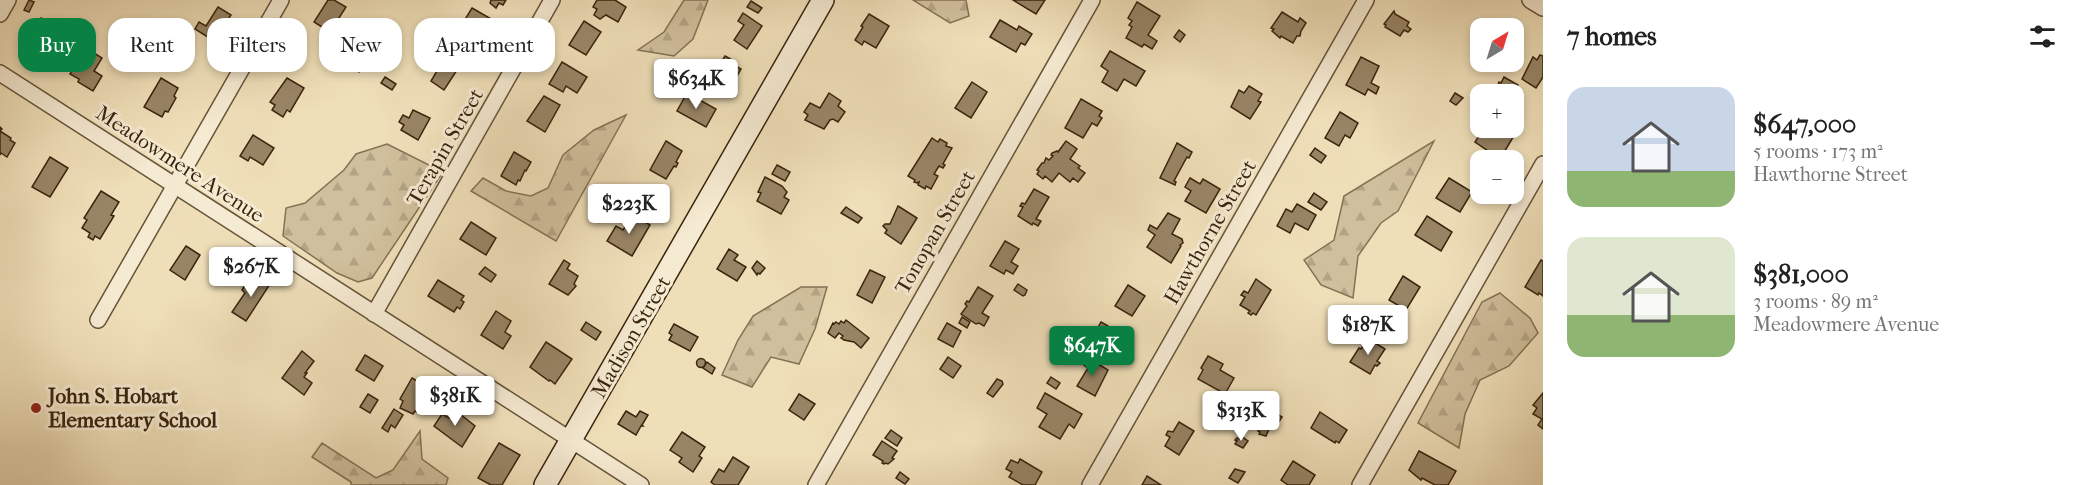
<!DOCTYPE html>
<html lang="en">
<head>
<meta charset="utf-8">
<style>
  :root { --surface:#fff; --page:#f6f6f6; --text:#222; --muted:#767676; --accent:#0b8043 }
  body { margin:0; font-family:"IM FELL French Canon",serif; background:var(--page); color:var(--text); height:100vh; display:flex; flex-direction:column; font-size:22px; white-space:nowrap }
  * { box-sizing:border-box; margin:0 }
  p { font-size:20px; color:var(--muted) }
  .icon { flex:none; width:33px; height:33px; fill:none; stroke:currentColor; stroke-width:2; stroke-linecap:round; stroke-linejoin:round }
  .map { position:relative; flex:1; overflow:hidden }
  .panel { display:flex; flex-direction:column; background:var(--surface); width:540px }
  .panel>* { flex:none }
  .top-card { position:absolute; left:18px; top:18px; width:570px; height:54px; display:flex; gap:12px }
  .needle { width:39px; rotate:38deg }
  .controls { position:absolute; left:1470px; top:18px; display:grid; gap:12px }
  .controls a { display:grid; place-items:center; width:54px; height:54px; border-radius:12px; background:var(--surface); box-shadow:0 3px 9px #0003; font-size:30px }
  .price { position:absolute; translate:-50% -51px; padding:0 14px; border-radius:6px; background:#fff; color:#222; font-size:20px; line-height:39px; filter:drop-shadow(0 2px 3px #0008) }
  .price::after { content:''; position:absolute; left:50%; top:36px; width:18px; height:14px; margin-left:-9px; background:inherit; clip-path:polygon(0 0,100% 0,50% 100%) }
  .price.selected { background:var(--accent); color:#fff }
  ul { padding:0; list-style:none }
  li { display:flex; align-items:center; gap:18px; height:150px; padding:0 24px }
  li span { display:grid; place-items:center; flex:none; width:168px; height:120px; border-radius:18px; color:#555 }
  li>.icon { margin-inline-start:auto }
  span .icon { width:72px; height:72px; fill:#fffc; stroke-width:1 }
  li b { font-size:26px }
  h2 { display:flex; justify-content:space-between; align-items:center; height:72px; padding:0 24px; font-size:26px }
  .tag { padding:0 21px; border-radius:18px; background:var(--surface); box-shadow:0 3px 9px #0003; font-size:21px; line-height:54px }
  .tag.selected { background:var(--accent); color:#fff }
  main { display:flex; flex:1; min-height:0 }
  .map>svg:first-child { display:block }
</style>
</head>
<body>
<main>
<div class="map">
<svg width="1543" height="485" viewBox="0 0 1543 485">
  <defs>
    <pattern id="forest-firs" width="22" height="20" patternUnits="userSpaceOnUse" patternTransform="scale(1.5)"><rect width="22" height="20" fill="#d0bf9c"/><path d="M5 1l3.5 6h-7zM16 11l3.5 6h-7z" fill="#b3a485"/></pattern>
  </defs>
  <rect width="100%" height="100%" fill="#efdfb9"/>
  <filter id="stains"><feTurbulence type="fractalNoise" baseFrequency=".00333" numOctaves="4"/><feColorMatrix values="0 0 0 0 .2 0 0 0 0 .09 0 0 0 0 .02 0 0 0 .5 -.17"/></filter>
  <radialGradient id="worn" r=".72"><stop offset=".6" stop-color="#630" stop-opacity="0"/><stop offset="1" stop-color="#630" stop-opacity=".3"/></radialGradient>
  <g fill="url(#forest-firs)" stroke="#847254" stroke-width="1.5">
    <polygon points="684,0 708,0 693,39 674,56 638,50 664,32"/>
    <polygon points="913,0 966,0 969,16 950,23"/>
    <polygon points="626,115 556,241 471,191 483,178 506,191 531,196 548,188 563,155 594,130"/>
    <polygon points="1434,141 1398,211 1381,223 1358,256 1353,298 1321,285 1304,260 1334,240 1344,196"/>
    <polygon points="387,144 443,172 372,278 358,282 337,273 283,236 286,208 305,203 344,170 356,154"/>
    <polygon points="801,287 827,287 815,329 799,364 771,357 752,387 722,375 738,340 753,316"/>
    <polygon points="1500,293 1530,318 1538,333 1509,366 1480,380 1465,414 1459,448 1418,423 1482,302"/>
    <polygon points="420,431 422,459 448,478 446,485 351,485 351,482 312,457 322,443 376,478 393,470"/>
  </g>
  <g fill="#988566" stroke="#39240d" stroke-width="1.5">
    <polygon points="29,0 34,2 29,12 24,10"/>
    <polygon points="328,0 334,0 346,7 330,32 314,22"/>
    <polygon points="491,0 506,0 503,5 499,3 496,8 490,3"/>
    <polygon points="597,0 615,0 626,7 618,22 606,15 600,19 594,15 597,9 593,7"/>
    <polygon points="1013,0 1045,0 1036,14"/>
    <polygon points="751,1 762,8 758,13 747,7"/>
    <polygon points="1137,2 1160,16 1148,35 1157,41 1152,49 1144,44 1142,47 1126,38 1132,27 1129,25 1132,21 1128,18"/>
    <polygon points="218,7 231,15 214,41 195,29 199,22 206,26"/>
    <polygon points="472,8 493,20 486,32 481,30 473,44 456,34"/>
    <polygon points="1394,11 1395,14 1409,22 1407,26 1411,29 1408,32 1404,30 1400,36 1385,27 1386,25 1384,24"/>
    <polygon points="1282,12 1298,22 1300,18 1306,23 1301,31 1300,36 1297,36 1293,43 1281,36 1280,38 1272,31 1274,29 1271,28"/>
    <polygon points="743,13 762,26 747,49 734,40 744,25 738,21"/>
    <polygon points="869,14 889,26 876,48 864,41 862,45 855,40 863,27 861,26"/>
    <polygon points="41,18 57,27 49,42 54,45 45,59 32,51 33,49 25,44"/>
    <polygon points="1000,20 1017,30 1019,26 1032,34 1025,45 1021,43 1016,52 990,37"/>
    <polygon points="584,21 601,32 586,55 569,45"/>
    <polygon points="1179,30 1185,35 1180,42 1174,37"/>
    <polygon points="86,48 102,58 94,71 102,76 93,91 78,82 79,79 70,74"/>
    <polygon points="447,50 463,61 444,90 431,81 437,71 434,69"/>
    <polygon points="1110,51 1145,71 1136,86 1124,79 1117,91 1102,82 1108,71 1101,66"/>
    <polygon points="355,52 367,60 359,72 348,64"/>
    <polygon points="1540,55 1543,56 1543,77 1536,88 1522,79 1533,57 1537,60"/>
    <polygon points="725,56 734,61 732,64 741,69 727,93 705,80 711,72 714,73"/>
    <polygon points="1361,57 1379,66 1371,83 1379,87 1376,94 1368,89 1365,95 1346,85"/>
    <polygon points="562,62 587,77 577,93 566,86 563,92 549,84"/>
    <polygon points="385,77 396,84 392,90 381,83"/>
    <polygon points="1504,77 1518,85 1513,94 1500,94 1496,92 1499,82 1501,83"/>
    <polygon points="161,78 178,88 174,96 176,98 168,112 165,111 162,117 144,107"/>
    <polygon points="287,78 304,88 290,112 287,110 283,117 272,110 275,105 270,102"/>
    <polygon points="972,82 987,92 971,118 955,108"/>
    <polygon points="1249,86 1262,94 1258,101 1261,102 1250,119 1231,107 1239,90 1244,93"/>
    <polygon points="687,93 716,109 706,127 677,111"/>
    <polygon points="829,93 841,101 838,106 845,112 838,122 833,119 830,120 824,129 805,120 808,115 804,112 810,103 820,108"/>
    <polygon points="1455,93 1463,98 1456,105 1450,101"/>
    <polygon points="544,96 560,105 545,132 527,121"/>
    <polygon points="1081,99 1102,111 1099,116 1102,118 1097,126 1092,123 1083,138 1065,128"/>
    <polygon points="413,110 430,118 418,140 401,130 404,125 399,122 403,115 409,118"/>
    <polygon points="1340,112 1358,123 1350,138 1345,135 1339,146 1325,138"/>
    <polygon points="1514,125 1518,129 1500,159 1475,142 1484,128 1514,128"/>
    <polygon points="0,127 2,129 0,131 11,138 10,140 15,143 7,157 1,153 0,155"/>
    <polygon points="253,135 274,148 263,165 250,157 248,161 240,156"/>
    <polygon points="932,138 938,142 940,139 947,143 946,146 952,148 943,164 945,165 943,168 939,166 934,174 938,176 931,189 926,186 925,189 918,185 919,182 917,183 914,182 915,180 908,176"/>
    <polygon points="666,141 682,151 676,162 678,163 676,167 674,166 666,179 650,170"/>
    <polygon points="1066,141 1077,149 1070,159 1080,166 1078,168 1085,173 1078,182 1073,178 1070,182 1059,173 1052,182 1045,176 1043,179 1037,174 1039,171 1037,170 1042,163 1044,163 1046,158 1049,160 1053,156 1051,155 1052,153 1057,151 1058,152"/>
    <polygon points="1177,143 1192,152 1189,158 1187,157 1174,181 1176,182 1175,185 1160,178"/>
    <polygon points="1315,148 1326,156 1321,163 1310,155"/>
    <polygon points="514,152 531,162 526,171 525,170 520,181 518,180 516,185 501,176"/>
    <polygon points="50,157 68,168 50,197 32,187"/>
    <polygon points="777,165 790,172 785,181 772,174"/>
    <polygon points="765,177 782,186 787,192 784,197 789,200 781,214 757,201 761,193 758,192"/>
    <polygon points="1190,178 1200,184 1203,179 1220,189 1206,213 1185,201 1191,191 1185,187"/>
    <polygon points="1449,178 1472,192 1460,212 1436,198"/>
    <polygon points="1034,189 1049,197 1036,219 1041,221 1038,226 1033,223 1032,225 1018,216 1023,207 1020,206 1022,203 1025,204"/>
    <polygon points="101,191 119,202 111,215 114,216 100,239 95,236 93,240 88,237 90,233 82,228 87,220 84,218"/>
    <polygon points="1314,193 1327,202 1321,210 1308,202"/>
    <polygon points="1297,204 1316,215 1308,230 1295,223 1290,233 1277,226 1286,209 1292,212"/>
    <polygon points="898,206 917,218 901,244 885,233 887,230 883,226 885,224 890,224"/>
    <polygon points="846,207 862,218 858,223 841,213"/>
    <polygon points="1168,213 1180,219 1172,234 1182,239 1183,243 1180,245 1181,246 1171,263 1147,247 1155,235 1148,230 1150,225 1157,229"/>
    <polygon points="633,214 650,225 632,256 607,241 616,226 623,230"/>
    <polygon points="1427,216 1452,232 1441,251 1415,235"/>
    <polygon points="471,222 496,238 486,255 460,239"/>
    <polygon points="1005,241 1019,249 1011,262 1018,266 1013,274 1006,270 1004,274 990,266"/>
    <polygon points="186,246 200,255 185,280 170,270"/>
    <polygon points="729,249 738,255 734,260 746,267 737,281 717,269"/>
    <polygon points="564,260 570,264 567,269 578,276 574,284 576,286 568,295 549,284"/>
    <polygon points="1541,260 1543,261 1543,296 1539,293 1538,295 1525,287"/>
    <polygon points="757,261 765,268 760,274 758,273 757,275 752,268"/>
    <polygon points="485,267 496,275 491,282 479,274"/>
    <polygon points="870,270 885,277 872,303 857,295"/>
    <polygon points="257,275 270,284 246,321 232,312 245,293 242,290 247,282 251,284"/>
    <polygon points="1403,276 1420,287 1406,310 1389,300"/>
    <polygon points="1256,279 1271,290 1256,315 1253,313 1251,315 1248,313 1250,311 1240,305 1245,297 1241,295 1244,291 1248,293"/>
    <polygon points="438,280 464,296 461,300 464,302 460,309 457,307 454,312 428,296"/>
    <polygon points="1018,284 1027,290 1025,295 1023,296 1014,290"/>
    <polygon points="1128,285 1145,296 1132,316 1115,306"/>
    <polygon points="978,287 993,296 982,313 989,317 984,326 979,323 976,324 961,314 967,306 965,304 967,301 969,302"/>
    <polygon points="496,311 511,321 505,332 511,336 503,349 481,335"/>
    <polygon points="962,317 970,322 967,328 959,323"/>
    <polygon points="846,320 869,338 861,348 854,342 844,340 841,338 843,336 839,333 835,338 828,333 833,323 834,324 836,322 839,324 841,321 844,323"/>
    <polygon points="586,322 601,332 596,340 581,330"/>
    <polygon points="1101,322 1127,337 1117,353 1092,338"/>
    <polygon points="947,323 961,331 953,347 938,339"/>
    <polygon points="674,324 698,337 690,351 669,340 672,335 669,333"/>
    <polygon points="1367,338 1385,349 1377,361 1380,363 1377,366 1375,365 1370,374 1350,362 1359,348 1361,349"/>
    <polygon points="546,342 572,359 555,384 550,380 549,381 530,367"/>
    <polygon points="302,351 314,361 305,373 307,373 304,377 312,383 304,395 282,378"/>
    <polygon points="365,355 383,366 374,381 356,370"/>
    <polygon points="1085,356 1108,370 1095,396 1077,386 1088,368 1081,363"/>
    <polygon points="1208,356 1223,364 1220,370 1234,378 1225,394 1198,379 1203,370 1201,368"/>
    <polygon points="948,357 961,366 953,378 940,369"/>
    <circle cx="701" cy="363" r="4.5"/>
    <polygon points="707,362 715,368 712,374 703,368"/>
    <polygon points="1051,377 1060,383 1056,389 1047,383"/>
    <polygon points="412,378 432,390 417,412 415,411 413,414 400,408 403,401 400,399"/>
    <polygon points="997,379 1002,381 1003,384 993,397 987,393"/>
    <polygon points="1045,393 1082,414 1074,428 1069,424 1060,439 1039,427 1047,414 1037,408"/>
    <polygon points="1543,393 1543,429 1538,425 1542,419 1533,414 1537,408 1533,405"/>
    <polygon points="368,394 378,400 370,413 360,407"/>
    <polygon points="799,394 815,404 804,420 789,410"/>
    <polygon points="394,409 403,415 395,428 391,425 388,432 382,428"/>
    <polygon points="455,410 475,426 462,447 434,426 442,414 449,418"/>
    <polygon points="626,411 636,417 640,411 648,415 642,425 643,426 641,426 636,435 618,424"/>
    <polygon points="1272,411 1282,417 1276,426 1266,420"/>
    <polygon points="1320,412 1347,430 1339,443 1336,441 1335,443 1311,428"/>
    <polygon points="1179,422 1194,431 1179,455 1165,446 1170,437 1166,435 1168,431 1173,432"/>
    <polygon points="1261,426 1266,429 1267,428 1269,429 1266,436 1259,434 1260,432 1258,431"/>
    <polygon points="891,430 902,438 897,446 885,438"/>
    <polygon points="682,432 705,447 699,456 702,458 693,472 679,462 682,458 670,450"/>
    <polygon points="1241,436 1248,441 1243,448 1235,444 1237,441 1235,440 1237,438 1239,439"/>
    <polygon points="882,441 897,451 892,458 894,459 888,464 885,463 884,464 882,463 883,461 873,455"/>
    <polygon points="499,443 520,455 502,485 491,485 478,478"/>
    <polygon points="1419,451 1456,471 1448,485 1435,485 1422,478 1421,480 1409,470"/>
    <polygon points="733,457 749,467 738,485 715,485 711,482 719,469 724,472"/>
    <polygon points="1020,459 1042,472 1035,485 1023,485 1009,477 1012,472 1006,469 1011,460 1018,463"/>
    <polygon points="1293,461 1315,475 1309,485 1288,485 1281,480"/>
    <polygon points="1235,469 1245,472 1238,483 1229,478"/>
    <polygon points="900,472 909,479 905,484 896,478"/>
    <polygon points="1147,476 1161,485 1142,485"/>
  </g>
  <g fill="none" stroke-linecap="round" stroke-linejoin="round">
    <defs>
      <g id="street">
        <polyline points="1530,0 1543,8"/>
        <polyline points="0,14 8,0"/>
        <polyline points="0,73 641,485"/>
        <polyline points="374,314 552,0"/>
        <polyline points="98,320 281,0"/>
        <polyline points="816,485 1092,0"/>
        <polyline points="1090,485 1366,0"/>
        <polyline points="1360,485 1543,164"/>
      </g>
      <polyline id="secondary" points="545,485 823,0"/>
    </defs>
    <use href="#street" stroke="#665338" stroke-width="18"/>
    <use href="#secondary" stroke="#39240d" stroke-width="24"/>
    <use href="#street" stroke="#f5ead2" stroke-width="15"/>
    <use href="#secondary" stroke="#f5ead2" stroke-width="21"/>
  </g>
  <circle fill="#8f2418" stroke="#f5ead2" stroke-width="2" cx="36" cy="408" r="6"/>
  <g text-anchor="middle" dominant-baseline="central" stroke-width="6" stroke-linejoin="round" paint-order="stroke">
    <g font-size="21" fill="#39240d" stroke="#f5ead2">
      <text transform="translate(445 147) rotate(-60)">Terapin Street</text>
      <text transform="translate(180 164) rotate(33)">Meadowmere Avenue</text>
      <text transform="translate(935 232) rotate(-60)">Tonopan Street</text>
      <text transform="translate(1210 232) rotate(-60)">Hawthorne Street</text>
      <text transform="translate(631 337) rotate(-60)">Madison Street</text>
    </g>
    <g font-size="21" font-weight="bold" fill="#39240d" stroke="#f5ead2" text-anchor="start">
      <text x="48" y="396">John S. Hobart<tspan x="48" dy="24">Elementary School</tspan></text>
    </g>
  </g>
  <rect width="100%" height="100%" filter="url(#stains)"/>
  <rect width="100%" height="100%" fill="url(#worn)"/>
</svg>
<div class="controls">
<a><svg class="needle" viewBox="-14 -14 28 28"><path d="M0-13l5 13h-10z" fill="#e53935"/><path d="M0 13l5-13h-10z" fill="#767676"/></svg></a>
<a>+</a>
<a>−</a>
</div>
<b class="price" style="left:696px;top:110px">$634K</b>
<b class="price" style="left:629px;top:235px">$223K</b>
<b class="price" style="left:251px;top:298px">$267K</b>
<b class="price" style="left:1368px;top:356px">$187K</b>
<b class="price selected" style="left:1092px;top:377px">$647K</b>
<b class="price" style="left:455px;top:427px">$381K</b>
<b class="price" style="left:1241px;top:442px">$313K</b>
<div class="top-card">
<a class="tag selected">Buy</a>
<a class="tag">Rent</a>
<a class="tag">Filters</a>
<a class="tag">New</a>
<a class="tag">Apartment</a>
</div>
</div>
<section class="panel">
<h2>7 homes<svg class="icon" aria-label="filters" viewBox="0 0 24 24"><path d="M4 7h16M4 17h16"/><circle cx="9" cy="7" r="2"/><circle cx="15" cy="17" r="2"/></svg></h2>
<ul>
<li><span style="background:linear-gradient(#c9d6e8 70%,#8fb573 0)"><svg class="icon" aria-label="home" viewBox="0 0 24 24"><path d="M3 11l9-7 9 7M6 9v11h12V9"/></svg></span><div><b>$647,000</b><p>5 rooms · 173 m²</p><p>Hawthorne Street</p></div></li>
<li><span style="background:linear-gradient(#dfe7d0 65%,#8fb573 0)"><svg class="icon" aria-label="home" viewBox="0 0 24 24"><path d="M3 11l9-7 9 7M6 9v11h12V9"/></svg></span><div><b>$381,000</b><p>3 rooms · 89 m²</p><p>Meadowmere Avenue</p></div></li>
</ul>
</section>
</main>
</body>
</html>
